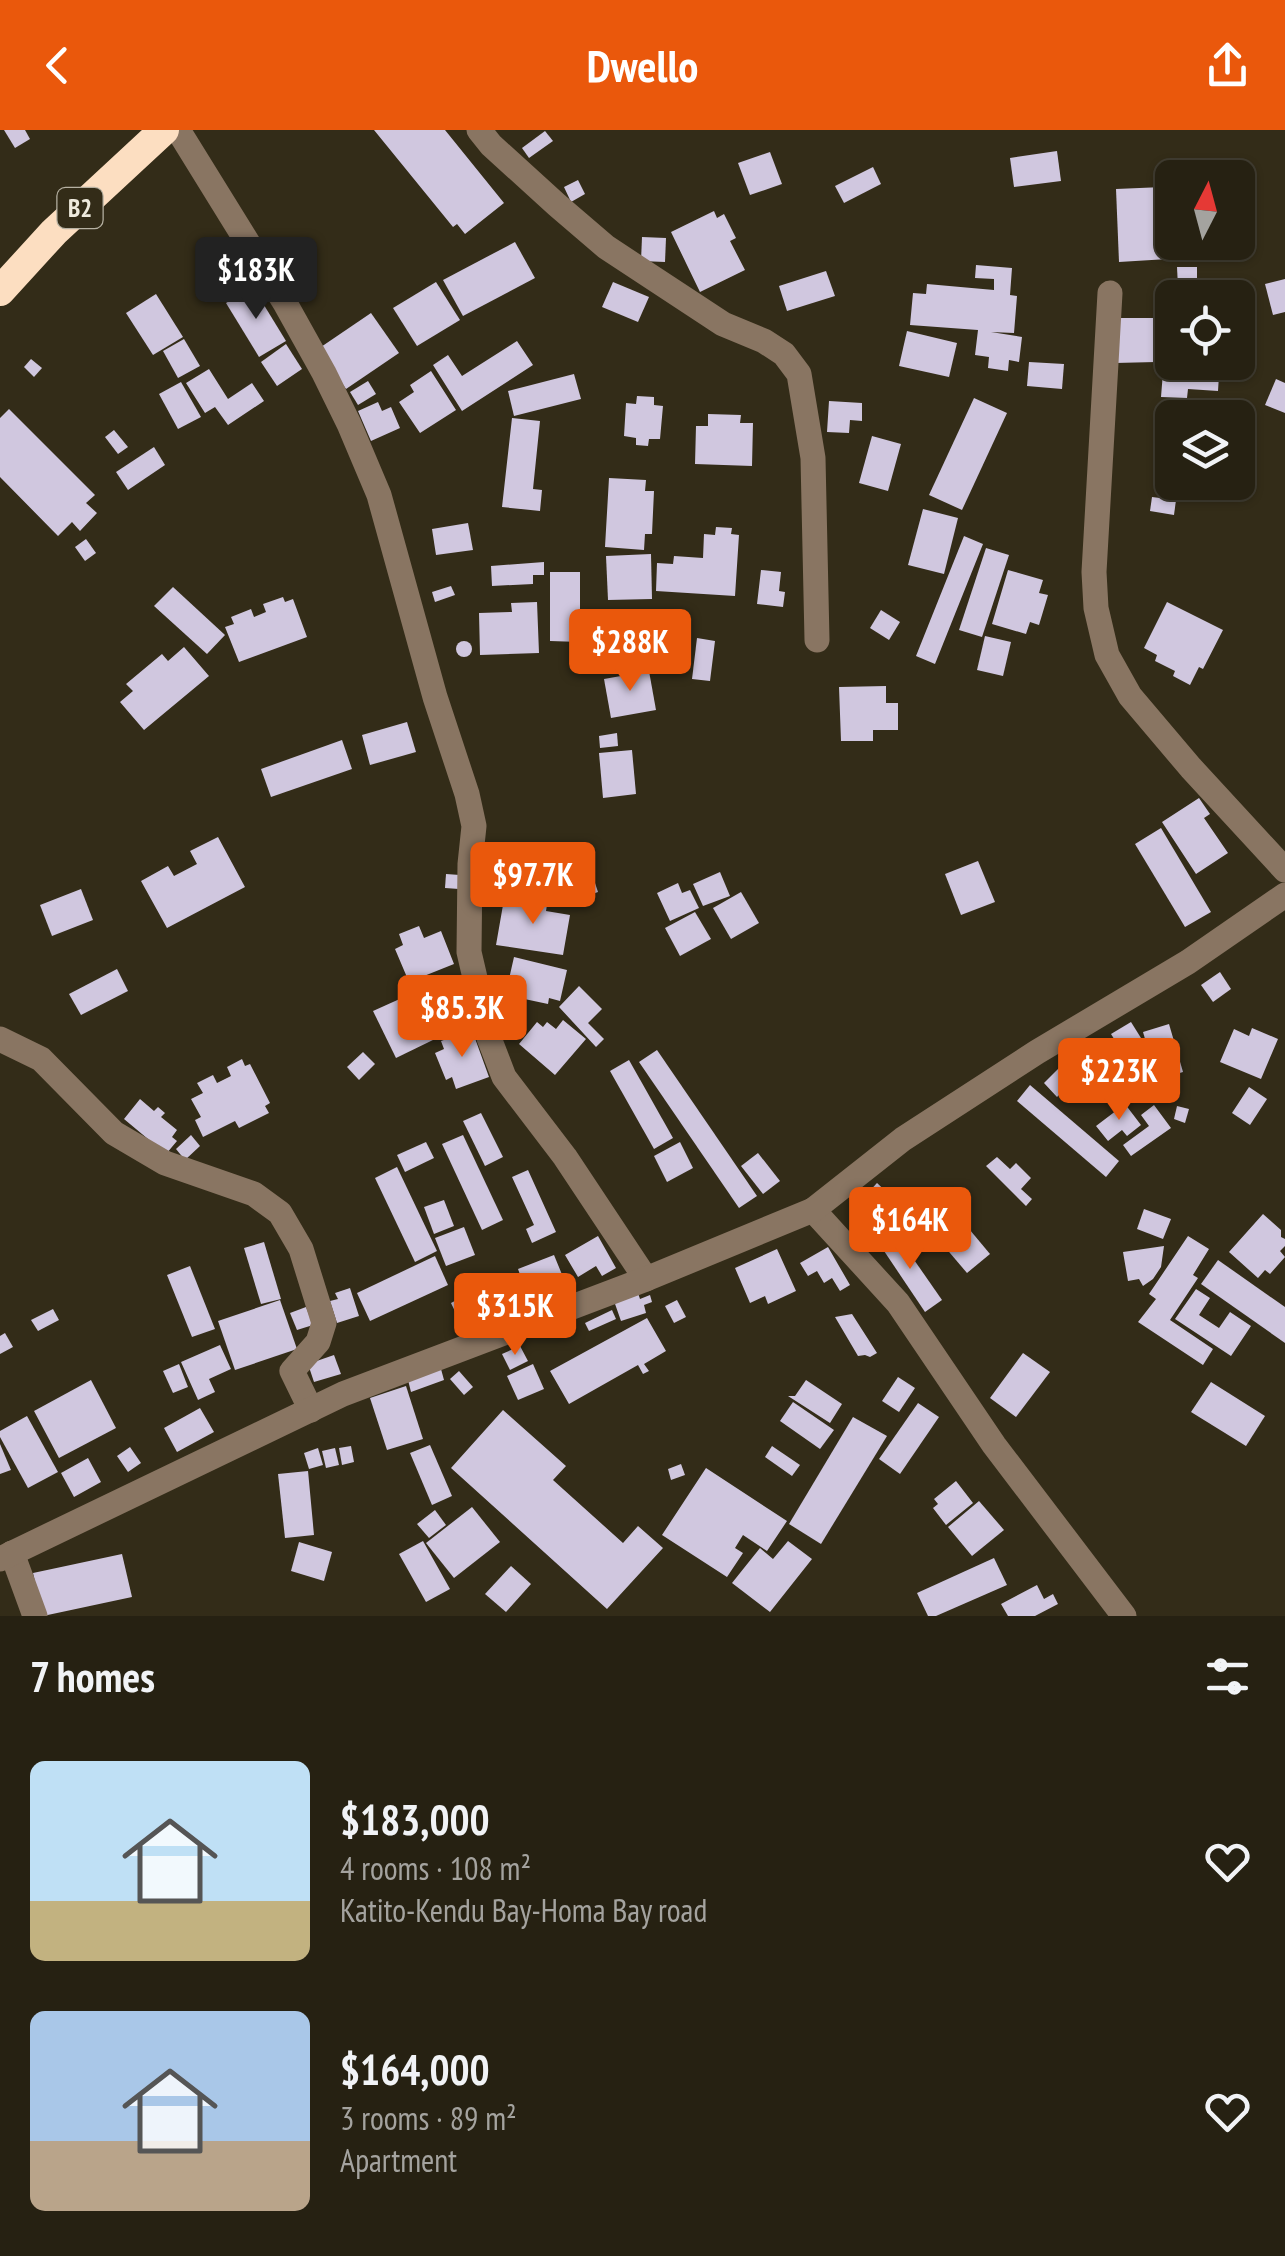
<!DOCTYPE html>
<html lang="en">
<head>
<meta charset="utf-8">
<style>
  :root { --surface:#262112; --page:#322e20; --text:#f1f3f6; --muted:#a4a39f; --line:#423e32; --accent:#ea580c }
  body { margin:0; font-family:"PT Sans Narrow",sans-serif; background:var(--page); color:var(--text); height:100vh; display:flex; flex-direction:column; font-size:38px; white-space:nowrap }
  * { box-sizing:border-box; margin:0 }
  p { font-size:32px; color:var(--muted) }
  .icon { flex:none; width:55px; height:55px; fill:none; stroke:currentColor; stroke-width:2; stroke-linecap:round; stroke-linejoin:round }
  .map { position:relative; height:1486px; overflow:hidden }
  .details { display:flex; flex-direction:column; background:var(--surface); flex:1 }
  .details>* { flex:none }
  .needle { width:65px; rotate:6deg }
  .controls { position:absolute; left:1155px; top:30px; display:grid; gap:20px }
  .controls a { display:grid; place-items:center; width:100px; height:100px; border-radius:15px; background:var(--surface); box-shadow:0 2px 8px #0004,0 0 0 2px var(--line); font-size:50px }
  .price { position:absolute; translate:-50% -85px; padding:0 22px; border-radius:10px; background:var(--accent); color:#fff; font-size:32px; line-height:65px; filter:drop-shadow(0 2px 5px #0008) }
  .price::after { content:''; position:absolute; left:50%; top:60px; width:30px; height:22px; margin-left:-15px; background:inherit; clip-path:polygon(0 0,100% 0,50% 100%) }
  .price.current { background:#222; color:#fff }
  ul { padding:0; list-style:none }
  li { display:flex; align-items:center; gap:30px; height:250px; padding:0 30px }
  li span { display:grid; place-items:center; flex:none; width:280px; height:200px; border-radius:15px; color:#555 }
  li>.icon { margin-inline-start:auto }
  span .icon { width:120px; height:120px; fill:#fffc; stroke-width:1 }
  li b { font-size:42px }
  h2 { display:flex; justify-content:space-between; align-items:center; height:120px; padding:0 30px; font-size:42px }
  header { display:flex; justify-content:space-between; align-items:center; height:130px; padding:0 30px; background:var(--accent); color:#fff; font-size:45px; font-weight:800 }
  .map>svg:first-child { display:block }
</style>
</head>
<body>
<header><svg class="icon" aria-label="back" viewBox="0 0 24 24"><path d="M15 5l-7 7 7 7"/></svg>Dwello<svg class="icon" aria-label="share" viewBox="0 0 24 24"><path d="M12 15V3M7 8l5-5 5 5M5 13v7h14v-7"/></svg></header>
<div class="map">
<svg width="1285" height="1486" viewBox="0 0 1285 1486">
  <rect width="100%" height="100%" fill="#332c18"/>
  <g fill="#d0c7df">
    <polygon points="4,0 25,0 30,9 15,18"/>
    <polygon points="374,0 445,0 504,73 465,104 457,94 453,97"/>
    <polygon points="545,1 553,11 529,28 522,18"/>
    <polygon points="1057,21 1061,51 1014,57 1010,28"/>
    <polygon points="770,22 782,54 750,65 738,33"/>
    <polygon points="873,37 881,54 844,73 835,56"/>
    <polygon points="578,50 585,64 571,72 564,57"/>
    <polygon points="1163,57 1168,129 1119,132 1116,59"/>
    <polygon points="714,81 717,88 724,84 736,108 730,111 745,140 700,162 671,102"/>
    <polygon points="642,107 666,108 665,132 641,131"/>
    <polygon points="515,112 535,148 463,186 443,150"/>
    <polygon points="976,135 1012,138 1010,165 1017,166 1014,203 991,202 1022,207 1019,232 1009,230 1008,241 988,238 989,227 975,225 978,200 910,195 913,163 926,164 927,154 994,160 994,149 975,148"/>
    <polygon points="1177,137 1197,137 1197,157 1178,157"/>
    <polygon points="826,141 835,166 787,181 779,156"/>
    <polygon points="1285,149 1285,182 1273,185 1265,154"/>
    <polygon points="436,152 460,190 417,216 393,178"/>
    <polygon points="613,152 649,167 638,192 602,177"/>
    <polygon points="253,157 286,211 259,227 226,173"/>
    <polygon points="156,164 183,207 153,225 126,183"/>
    <polygon points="371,183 399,223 346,259 318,219"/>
    <polygon points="1113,188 1155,188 1156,232 1115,233"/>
    <polygon points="907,201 957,213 949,247 899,236"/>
    <polygon points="184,209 200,236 178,248 163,221"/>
    <polygon points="517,211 533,235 462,281 433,235 448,225 462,246"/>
    <polygon points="286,214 302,239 277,256 261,232"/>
    <polygon points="31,229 42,238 34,247 24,237"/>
    <polygon points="1029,232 1064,234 1062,259 1027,256"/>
    <polygon points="209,239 228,269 252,253 264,271 228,295 215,277 205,283 186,253"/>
    <polygon points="431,241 456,280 420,303 399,272 414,262 410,255"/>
    <polygon points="1163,242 1219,245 1218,261 1188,259 1187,268 1161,267"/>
    <polygon points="574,244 581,269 514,286 508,261"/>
    <polygon points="1276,249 1285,253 1285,283 1265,275"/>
    <polygon points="368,251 376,264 358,275 350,262"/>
    <polygon points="181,252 201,287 178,299 159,264"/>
    <polygon points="637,266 654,267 654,275 663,276 660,309 649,309 648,316 636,315 636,308 624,306 626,273 636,274"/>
    <polygon points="974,268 1007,283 962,380 929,365"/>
    <polygon points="829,271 862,273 862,291 850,290 849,303 827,302"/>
    <polygon points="378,272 382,281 391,277 400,298 371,311 358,281"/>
    <polygon points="9,279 95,365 86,373 97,383 80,401 72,392 58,406 0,347 0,288"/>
    <polygon points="708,284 741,285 740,293 753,293 752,336 695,334 696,296 708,296"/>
    <polygon points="512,288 540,291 533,359 542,360 540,381 502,377"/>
    <polygon points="114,300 128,317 118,324 105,307"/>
    <polygon points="872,306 901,314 888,361 859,353"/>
    <polygon points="154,317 165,335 128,360 116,342"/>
    <polygon points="609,348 646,350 645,361 654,361 652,404 645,404 644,420 605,417"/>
    <polygon points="1152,367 1176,370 1174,385 1150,381"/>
    <polygon points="923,379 958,388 944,444 908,435"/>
    <polygon points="468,393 473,420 436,425 432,399"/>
    <polygon points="716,397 732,398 731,404 739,405 735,466 656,461 657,433 673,434 674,426 703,428 704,404 715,405"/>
    <polygon points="964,406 983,414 935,534 916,526"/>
    <polygon points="86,409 96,423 85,431 75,417"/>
    <polygon points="986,418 1009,425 982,507 959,500"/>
    <polygon points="651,424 652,469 608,470 606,426"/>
    <polygon points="544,432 544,445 533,445 533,454 492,456 491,436"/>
    <polygon points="761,440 781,442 779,461 785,462 783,477 757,474"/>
    <polygon points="1008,440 1043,450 1039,463 1048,465 1039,495 1030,492 1026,504 992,494"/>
    <polygon points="550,442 580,442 580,512 550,511"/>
    <polygon points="451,456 455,465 435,472 432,462"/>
    <polygon points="173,457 225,505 207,524 154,476"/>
    <polygon points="283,467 285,472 293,469 307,507 239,532 225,497 234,494 231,487 251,479 254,487 266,482 263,474"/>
    <polygon points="537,472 539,523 480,525 479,483 512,482 511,473"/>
    <polygon points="1167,472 1223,500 1203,539 1199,537 1190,555 1173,546 1175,541 1155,531 1157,525 1144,518"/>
    <polygon points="881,480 900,492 889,510 870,498"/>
    <polygon points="985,506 1011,512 1003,546 977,540"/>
    <polygon points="697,508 715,511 710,551 692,549"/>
    <circle cx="464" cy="519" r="8"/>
    <polygon points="184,517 209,546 144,600 120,572 133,561 126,554 162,524 168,531"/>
    <polygon points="649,541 656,580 611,588 604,549"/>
    <polygon points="886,556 886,573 898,573 898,600 873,600 873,611 841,611 839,557"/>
    <polygon points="407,592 416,622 370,635 362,605"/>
    <polygon points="617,603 618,616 600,618 599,606"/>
    <polygon points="342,610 352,639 271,667 261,639"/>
    <polygon points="632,620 636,664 603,668 599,623"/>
    <polygon points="1199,668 1210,684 1204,688 1228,723 1196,744 1162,692"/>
    <polygon points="1161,698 1211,782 1185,797 1135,714"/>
    <polygon points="218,707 245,757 167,798 141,751 168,736 174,746 197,734 190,721"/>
    <polygon points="978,731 995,772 961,785 945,744"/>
    <polygon points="720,742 730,766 703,776 693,754"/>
    <polygon points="446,744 460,745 459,759 445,758"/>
    <polygon points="593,747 598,762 584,767 578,752"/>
    <polygon points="678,753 682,763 690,760 699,778 670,791 657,763"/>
    <polygon points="81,759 93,790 52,806 40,775"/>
    <polygon points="741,762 759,793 731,809 713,778"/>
    <polygon points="519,764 548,769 546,781 570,785 563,825 496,815 503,775 517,777"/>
    <polygon points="695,782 711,809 680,826 665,798"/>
    <polygon points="419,796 424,808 441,801 454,834 409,852 395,819 403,815 399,804"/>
    <polygon points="514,827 567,840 560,871 549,868 548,874 515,867 517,860 507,858"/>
    <polygon points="117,839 128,861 81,885 69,864"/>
    <polygon points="1220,842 1231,859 1213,872 1201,855"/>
    <polygon points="579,856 602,879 588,893 604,909 596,917 559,877"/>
    <polygon points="413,863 435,909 396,928 373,881"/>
    <polygon points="563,890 586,909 555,945 519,914 537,892 543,897 547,892 556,899"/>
    <polygon points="1131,892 1141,908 1121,920 1111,904"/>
    <polygon points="1169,894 1183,942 1157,950 1143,902"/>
    <polygon points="1252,898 1278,909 1261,949 1220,932 1234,899 1249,906"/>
    <polygon points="472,900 489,947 456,959 452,947 446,950 435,923 444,919 441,911"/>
    <polygon points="1087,910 1110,932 1083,959 1074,950 1057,967 1044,953"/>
    <polygon points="657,920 757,1066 739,1078 639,932"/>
    <polygon points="363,922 375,934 359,950 347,937"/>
    <polygon points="242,929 245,936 250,934 270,973 265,976 269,983 239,998 235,991 203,1007 195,990 201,987 191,969 203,963 197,953 213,945 217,953 231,946 227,937"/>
    <polygon points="629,930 673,1008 654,1019 610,941"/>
    <polygon points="1122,933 1145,964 1136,971 1128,960 1120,966 1113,957 1121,951 1113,940"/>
    <polygon points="1030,955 1119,1031 1106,1047 1017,971"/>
    <polygon points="1249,957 1267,969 1250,995 1232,983"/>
    <polygon points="140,969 154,981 158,977 165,983 161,987 177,1000 172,1007 177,1011 166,1024 124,989"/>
    <polygon points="1125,974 1141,995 1127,1006 1122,1000 1108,1011 1096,996"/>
    <polygon points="1154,975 1171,998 1131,1026 1123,1015 1149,996 1141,985"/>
    <polygon points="1177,976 1189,979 1185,993 1174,989"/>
    <polygon points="481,983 503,1027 485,1036 463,991"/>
    <polygon points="191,1005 200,1016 185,1030 176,1019"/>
    <polygon points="463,1005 503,1090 482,1100 442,1014"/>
    <polygon points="426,1012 434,1028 405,1042 397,1025"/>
    <polygon points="680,1012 693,1038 667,1052 654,1026"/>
    <polygon points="758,1023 780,1051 763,1064 741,1036"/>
    <polygon points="997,1027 1010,1039 1016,1033 1031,1048 1021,1059 1032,1069 1026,1076 986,1036"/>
    <polygon points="397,1037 437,1121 415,1132 375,1048"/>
    <polygon points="528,1040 556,1102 532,1113 526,1099 534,1095 512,1047"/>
    <polygon points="877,1053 908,1082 896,1095 865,1066"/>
    <polygon points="939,1063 990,1124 967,1143 916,1083"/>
    <polygon points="444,1070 454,1096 434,1104 424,1077"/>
    <polygon points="1144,1079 1171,1089 1163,1109 1137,1099"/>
    <polygon points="1263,1084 1281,1100 1281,1107 1285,1109 1285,1116 1280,1121 1285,1127 1270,1144 1265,1140 1258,1148 1229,1122"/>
    <polygon points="464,1097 475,1125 446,1136 435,1108"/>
    <polygon points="894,1101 942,1170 925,1182 878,1112"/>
    <polygon points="598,1106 616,1138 602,1146 596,1136 578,1147 565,1125"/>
    <polygon points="1188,1106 1209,1119 1193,1145 1198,1148 1170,1190 1213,1219 1203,1235 1138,1192 1156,1169 1149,1164"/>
    <polygon points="264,1112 281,1169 261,1174 244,1118"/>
    <polygon points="1164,1116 1161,1137 1153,1149 1143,1156 1139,1149 1128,1151 1123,1122"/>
    <polygon points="828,1117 850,1155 840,1161 832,1148 824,1153 817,1141 808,1146 800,1133"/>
    <polygon points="777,1119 796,1161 768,1174 765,1166 750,1173 735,1138"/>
    <polygon points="554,1125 563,1147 526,1161 518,1139"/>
    <polygon points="435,1126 448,1155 370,1191 357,1163"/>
    <polygon points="1218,1130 1285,1177 1285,1213 1201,1154"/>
    <polygon points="190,1136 215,1199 192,1207 167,1145"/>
    <polygon points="508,1146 518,1168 490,1180 481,1157"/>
    <polygon points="470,1148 487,1183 462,1196 451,1173 464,1166 458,1154"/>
    <polygon points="350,1158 359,1186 337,1193 330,1171 338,1169 335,1163"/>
    <polygon points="1196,1159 1210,1168 1199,1185 1219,1198 1230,1182 1251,1196 1231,1226 1175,1189"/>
    <polygon points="638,1163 640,1169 650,1165 652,1172 644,1175 646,1183 621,1191 614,1171"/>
    <polygon points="280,1170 297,1219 235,1240 218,1191"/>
    <polygon points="677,1170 686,1187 674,1193 665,1176"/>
    <polygon points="306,1177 313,1195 297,1200 290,1183"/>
    <polygon points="53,1179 59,1190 38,1201 31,1190"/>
    <polygon points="612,1180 616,1189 589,1201 585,1193"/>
    <polygon points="852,1184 877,1223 870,1227 865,1225 858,1226 835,1187"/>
    <polygon points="647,1188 666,1221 644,1234 649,1241 643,1244 638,1235 569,1274 550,1241"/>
    <polygon points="5,1203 13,1217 0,1224 0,1206"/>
    <polygon points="220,1215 231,1239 209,1249 215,1262 198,1270 181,1232"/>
    <polygon points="520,1216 528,1231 510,1240 502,1224"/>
    <polygon points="1023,1223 1050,1242 1016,1287 990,1268"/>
    <polygon points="334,1225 341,1244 314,1252 308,1234"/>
    <polygon points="179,1234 188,1257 173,1263 163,1241"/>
    <polygon points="533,1234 544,1259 518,1270 507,1246"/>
    <polygon points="441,1239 444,1250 411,1262 408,1250"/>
    <polygon points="459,1241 473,1257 464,1265 450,1249"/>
    <polygon points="898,1247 915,1258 899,1282 882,1271"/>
    <polygon points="91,1250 116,1298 59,1328 34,1281"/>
    <polygon points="806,1250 842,1274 830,1293 788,1266 795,1266"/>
    <polygon points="1211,1252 1265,1286 1246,1316 1191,1282"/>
    <polygon points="406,1256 423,1309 387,1320 370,1268"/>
    <polygon points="793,1272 834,1300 820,1319 780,1291"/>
    <polygon points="918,1273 939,1287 900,1344 879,1329"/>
    <polygon points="200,1278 214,1302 177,1322 164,1298"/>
    <polygon points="503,1280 566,1336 553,1350 623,1413 638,1396 663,1418 607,1479 451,1338"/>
    <polygon points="27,1286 58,1342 28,1358 0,1307 0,1301"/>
    <polygon points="853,1287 887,1306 821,1414 789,1394"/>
    <polygon points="0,1314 11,1340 0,1344"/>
    <polygon points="430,1315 452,1366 432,1375 410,1323"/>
    <polygon points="351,1316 354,1332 342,1335 339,1318"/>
    <polygon points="772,1316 800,1335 792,1346 765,1327"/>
    <polygon points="130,1317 141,1333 128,1342 117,1326"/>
    <polygon points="318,1318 323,1335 309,1339 304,1323"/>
    <polygon points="335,1318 339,1335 326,1338 322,1321"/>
    <polygon points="88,1328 101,1352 74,1367 61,1343"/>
    <polygon points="681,1334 685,1345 671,1350 668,1339"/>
    <polygon points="706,1338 787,1391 767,1421 743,1405 735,1418 743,1423 727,1447 662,1405"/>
    <polygon points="308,1341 314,1405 285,1408 278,1344"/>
    <polygon points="956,1351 973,1373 946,1395 933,1378 938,1374 934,1369"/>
    <polygon points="979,1371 1004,1400 972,1426 948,1397"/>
    <polygon points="472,1377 500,1412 454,1448 426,1413"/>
    <polygon points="435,1380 446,1395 429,1408 417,1394"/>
    <polygon points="423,1411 450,1459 426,1472 399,1424"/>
    <polygon points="788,1411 812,1429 770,1482 732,1453 760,1418 773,1429"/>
    <polygon points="299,1412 332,1422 324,1451 291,1441"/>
    <polygon points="122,1424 132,1467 43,1486 33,1443"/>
    <polygon points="994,1428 1007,1455 936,1486 928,1486 917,1463"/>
    <polygon points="511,1436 531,1454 506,1482 485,1464"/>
    <polygon points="1037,1455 1044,1469 1053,1464 1058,1474 1035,1486 1008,1486 1001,1474"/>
  </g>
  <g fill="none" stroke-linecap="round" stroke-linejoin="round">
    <g stroke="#897562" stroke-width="25">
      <polyline points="178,0 285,173 324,243 349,294 379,365 435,567 467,664 474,696 470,734 469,822 489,908 504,947 565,1027 646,1149"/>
      <polyline points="479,0 491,15 557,75 606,117 723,194 764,211 784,224 799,244 813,328 817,510"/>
      <polyline points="1110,163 1094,442 1096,478 1107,525 1130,566 1191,638 1285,740"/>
      <polyline points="0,909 41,929 114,1003 165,1033 254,1064 280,1083 301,1119 324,1193 318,1212 292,1241 311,1280"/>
      <polyline points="813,1080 898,1173 994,1315 1124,1486"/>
      <polyline points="12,1423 35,1486"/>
      <polyline points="0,1429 343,1264 646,1149 813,1080 903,1009 1037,922 1188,832 1285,765"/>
    </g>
    <polyline stroke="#fcdec1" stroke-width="30" points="0,161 54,102 164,0"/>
  </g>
  <g text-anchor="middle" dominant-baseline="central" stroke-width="10" stroke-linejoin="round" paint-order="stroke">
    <rect fill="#332c18" stroke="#b6b1a2" stroke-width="2.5" x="57.5" y="58" width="45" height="40" rx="8"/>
    <g font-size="25" font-weight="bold" fill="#eeeadd">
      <text x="80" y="78">B2</text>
    </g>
  </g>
</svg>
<div class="controls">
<a><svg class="needle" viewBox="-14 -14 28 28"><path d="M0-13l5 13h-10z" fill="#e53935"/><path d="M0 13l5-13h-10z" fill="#a4a39f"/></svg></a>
<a><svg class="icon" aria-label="locate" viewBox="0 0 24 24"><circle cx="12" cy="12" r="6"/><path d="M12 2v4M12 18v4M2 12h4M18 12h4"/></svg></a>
<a><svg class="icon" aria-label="layers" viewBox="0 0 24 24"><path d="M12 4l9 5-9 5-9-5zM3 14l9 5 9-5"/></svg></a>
</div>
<b class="price current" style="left:256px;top:192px">$183K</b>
<b class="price" style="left:630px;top:564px">$288K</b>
<b class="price" style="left:533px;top:797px">$97.7K</b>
<b class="price" style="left:462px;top:930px">$85.3K</b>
<b class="price" style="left:1119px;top:993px">$223K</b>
<b class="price" style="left:910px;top:1142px">$164K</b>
<b class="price" style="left:515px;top:1228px">$315K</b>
</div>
<section class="details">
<h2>7 homes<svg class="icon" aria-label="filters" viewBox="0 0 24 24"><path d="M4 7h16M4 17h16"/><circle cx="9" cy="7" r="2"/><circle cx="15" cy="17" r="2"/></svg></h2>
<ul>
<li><span style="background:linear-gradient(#bfe0f5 70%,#c2b280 0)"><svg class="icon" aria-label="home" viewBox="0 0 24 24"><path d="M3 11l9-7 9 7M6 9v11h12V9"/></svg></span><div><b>$183,000</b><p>4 rooms · 108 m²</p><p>Katito-Kendu Bay-Homa Bay road</p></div><svg class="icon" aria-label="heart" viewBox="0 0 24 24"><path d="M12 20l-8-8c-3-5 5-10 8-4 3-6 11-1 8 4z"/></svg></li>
<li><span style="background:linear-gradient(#a9c7e8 65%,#b9a48a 0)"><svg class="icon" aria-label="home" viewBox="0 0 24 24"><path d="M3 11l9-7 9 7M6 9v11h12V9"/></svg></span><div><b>$164,000</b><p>3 rooms · 89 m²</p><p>Apartment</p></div><svg class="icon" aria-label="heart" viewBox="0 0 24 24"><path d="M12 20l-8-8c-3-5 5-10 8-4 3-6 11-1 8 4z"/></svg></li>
</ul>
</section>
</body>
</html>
